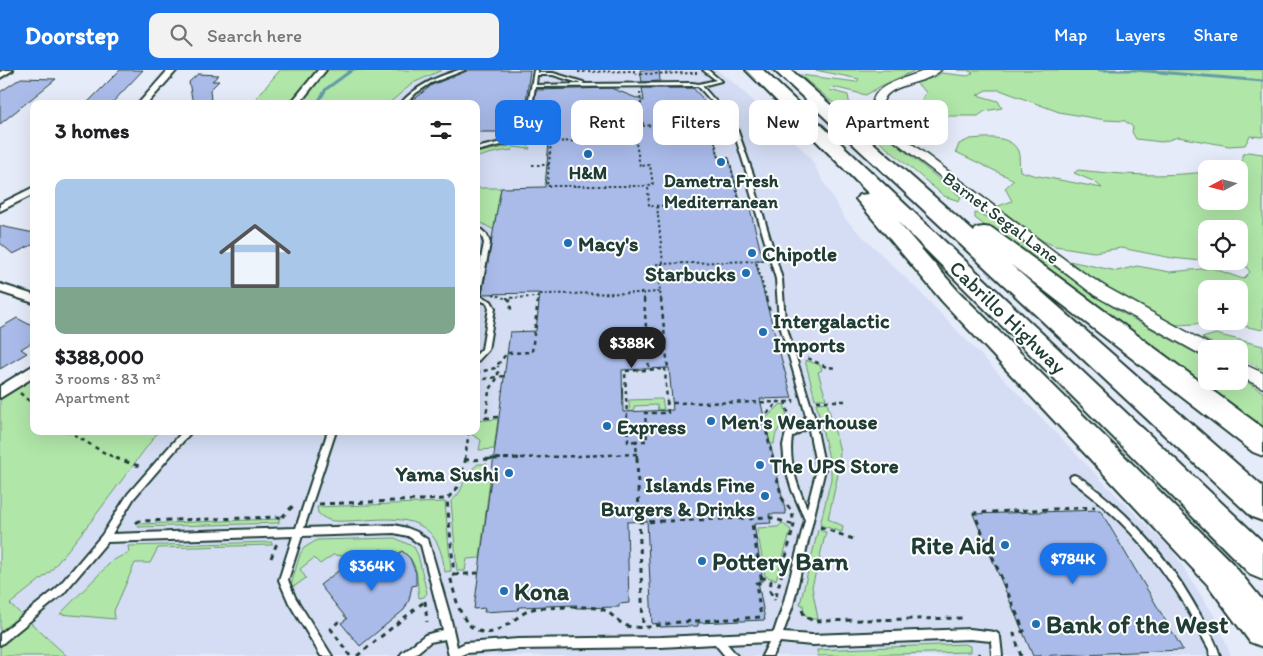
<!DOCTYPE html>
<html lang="en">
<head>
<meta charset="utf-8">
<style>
  :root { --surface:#fff; --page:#f2f2f2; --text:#202124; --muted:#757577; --line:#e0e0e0; --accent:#1a73e8 }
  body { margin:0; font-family:Itim,sans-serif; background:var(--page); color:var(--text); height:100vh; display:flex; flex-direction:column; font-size:19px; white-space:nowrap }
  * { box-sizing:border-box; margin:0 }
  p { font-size:16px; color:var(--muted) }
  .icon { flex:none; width:28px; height:28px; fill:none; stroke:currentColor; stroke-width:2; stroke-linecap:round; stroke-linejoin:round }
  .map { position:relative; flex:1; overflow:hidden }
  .details { position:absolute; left:30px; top:30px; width:450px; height:335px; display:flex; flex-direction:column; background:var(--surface); border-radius:10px; box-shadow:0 5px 20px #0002 }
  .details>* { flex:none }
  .banner { position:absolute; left:495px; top:30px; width:475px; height:45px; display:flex; gap:10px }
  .needle { width:32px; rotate:263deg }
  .tools { position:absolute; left:1198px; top:90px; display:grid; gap:10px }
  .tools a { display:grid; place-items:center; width:50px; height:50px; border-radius:10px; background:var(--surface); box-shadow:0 5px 20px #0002; font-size:25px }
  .price { position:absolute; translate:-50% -42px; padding:0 11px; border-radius:18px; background:var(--accent); color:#fff; font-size:16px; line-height:32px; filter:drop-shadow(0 1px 2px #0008) }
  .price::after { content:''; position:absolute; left:50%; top:30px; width:15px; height:11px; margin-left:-8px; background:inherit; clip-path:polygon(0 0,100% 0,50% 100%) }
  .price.current { background:#222; color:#fff }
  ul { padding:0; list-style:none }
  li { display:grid; align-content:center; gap:10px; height:265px; padding:0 25px }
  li+li { border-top:1px solid var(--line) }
  li span { display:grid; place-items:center; height:155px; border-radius:10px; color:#555 }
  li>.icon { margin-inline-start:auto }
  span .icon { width:90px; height:90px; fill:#fffc; stroke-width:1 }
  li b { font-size:21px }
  h2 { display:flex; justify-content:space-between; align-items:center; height:60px; padding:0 25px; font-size:21px }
  .tag { padding:0 18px; border-radius:10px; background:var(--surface); box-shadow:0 5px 20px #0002; font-size:18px; line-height:45px }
  .tag.current { background:var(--accent); color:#fff }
  header { display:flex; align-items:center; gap:30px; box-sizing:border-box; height:70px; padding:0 25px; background:var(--accent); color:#fff }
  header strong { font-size:24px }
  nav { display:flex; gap:28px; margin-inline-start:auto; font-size:18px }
  .search { width:350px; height:45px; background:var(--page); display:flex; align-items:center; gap:12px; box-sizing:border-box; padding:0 18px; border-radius:10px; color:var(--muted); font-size:19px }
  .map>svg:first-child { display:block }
</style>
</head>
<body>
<header>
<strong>Doorstep</strong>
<div class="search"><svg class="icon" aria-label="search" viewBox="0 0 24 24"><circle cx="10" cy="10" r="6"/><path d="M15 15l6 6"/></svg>Search here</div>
<nav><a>Map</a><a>Layers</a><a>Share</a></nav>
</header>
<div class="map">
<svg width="1263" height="586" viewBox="0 0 1263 586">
  <rect width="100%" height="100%" fill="#e6ebf9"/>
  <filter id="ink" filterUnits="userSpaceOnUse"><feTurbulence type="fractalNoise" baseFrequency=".02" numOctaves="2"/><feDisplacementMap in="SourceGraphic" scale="10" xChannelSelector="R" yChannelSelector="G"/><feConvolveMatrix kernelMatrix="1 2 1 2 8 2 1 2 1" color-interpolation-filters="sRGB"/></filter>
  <g filter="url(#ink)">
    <polygon fill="#d4ddf4" points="442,0 717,0 739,17 809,86 845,149 919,221 1115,424 1173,481 1215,547 1231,586 67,586 10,534 50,502 92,450 160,361 476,361 476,34 388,34 413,13"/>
    <g fill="#b0e6a8" stroke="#68926e">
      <polygon points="280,0 442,0 413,13 388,34 251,34"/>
      <polygon points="815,0 916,0 881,16 866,25 833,17 830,20 848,25 851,42 868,51 961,127 959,131 944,126 800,5 857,12 859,9"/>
      <polygon points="957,0 1263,0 1263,67 1250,66 1245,75 1229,76 1178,67 1162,72 1136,69 1132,62 1133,57 1125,51 1105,50 1059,42 1000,20 986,20 977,25 998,31 1002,38 985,41 978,46 943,46 917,41 926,22 916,13 935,7 941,3 968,6 973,3 967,0"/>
      <polygon points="706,32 715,44 709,45 712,55 701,56 697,36"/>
      <path d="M970,69C985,68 1010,64 1018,81C1020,86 1019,95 1020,101L1033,105L1102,118L1095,112L1074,103L1078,100C1123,105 1161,107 1206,102V131H1239V99H1235L1242,95V85L1248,82L1263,84V260L1217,251H1239V219H1206V251L1196,254L1176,255L1114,224L1069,191L1117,201L1137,196L1170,202L1212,198L1243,209L1250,202L1239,187V159H1206V189L1201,191L1172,188L1121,178L1094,182L1055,176L1043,171L996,137L1012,131L1005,118L1014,110L956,82L959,74Z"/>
      <path d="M520,74L528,75L530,79L513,77L512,80C502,81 485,84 476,88V83Z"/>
      <polygon points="476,118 501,118 494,160 476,150"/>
      <polygon points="975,143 990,148 1067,206 1117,240 1206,289 1206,311 1239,311 1239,307 1263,322 1263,363 1057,212 975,148"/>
      <polygon points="1216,264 1263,276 1263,300 1239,287 1239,279 1223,279 1202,268"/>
      <polygon points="805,290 820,295 822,300 818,302 826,329 815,329"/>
      <polygon points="34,301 34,361 158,362 92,450 50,502 10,534 67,586 0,586 0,323"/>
      <polygon points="662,329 664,339 658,340 657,335 634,336 635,353 631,368 629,330"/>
      <polygon points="827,332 840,381 839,400 828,449 843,456 842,462 820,455 831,409 831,397 816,333"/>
      <path d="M784,334L788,351C778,357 775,363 774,374H770L765,349L780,335Z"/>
      <polygon points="498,349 494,379 479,380 481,370 471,364 472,361 476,361 476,351"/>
      <path d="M478,394H487L485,407L490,411L480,488L467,489L465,501H457L451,431C462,423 463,415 466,402L470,401Z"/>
      <path d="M445,432L451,501L445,502C443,490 441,478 434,468C417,442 377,450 350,451C337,451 328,453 318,443L317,437Z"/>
      <polygon points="279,449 279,453 138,457 140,454"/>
      <polygon points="782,453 791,460 776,510 765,506 757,458 778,457"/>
      <polygon points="818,460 826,462 812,517 818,549 812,549 804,544 803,535 800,534"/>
      <path d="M395,468L414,477L418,485L427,523L424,527L419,528C416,508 420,494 402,481L392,489L381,479L370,488L364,481L357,487L333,485L320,494L314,488L300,499L306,508L295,516L291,515L300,484L304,478L317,470Z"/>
      <polygon points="272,472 272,475 158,478 150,493 135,493 114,541 115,549 60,544 112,491 129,482 128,476"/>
      <polygon points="965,574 970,576 970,582 818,586 817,580"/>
    </g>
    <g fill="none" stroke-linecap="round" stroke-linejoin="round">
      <g stroke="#629ba5" stroke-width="3">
        <polyline points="1100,0 1135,0 1263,11"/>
        <polyline points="317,34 326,19 352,0"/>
      </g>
    </g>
    <g fill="#aabbea" stroke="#1f3d34" fill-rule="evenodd">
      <polygon points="120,0 143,0 111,34 86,34"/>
      <polygon points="469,0 530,0 522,62 476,62 476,34 408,34 432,15"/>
      <polygon points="640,0 659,0 660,11 642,12"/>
      <polygon points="198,4 219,5 212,11 219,11 210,20 211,30 206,31 207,34 193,34 189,12"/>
      <polygon points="21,8 56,9 0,54 0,22"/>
      <path d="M611,18L644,31L642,18H693L704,30L697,37L701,56H711L719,88H729L741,135H749L763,190H755L792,328L760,329L786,444H769L771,453L754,454L763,511H758L765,550L698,553V556L660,557V553L652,554L647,451L627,452L629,533L619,534V537L576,538L577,535L519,537L518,540L484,542L485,538L474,539L510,262L536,261L540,223L482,224L501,118L545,117L549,71H535L537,60L530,61L536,20ZM669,298L673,340L623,342L622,300Z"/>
      <polygon points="0,156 34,163 34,174 13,184 0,173"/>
      <polygon points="17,248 34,257 34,271 21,279 27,283 0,299 0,258"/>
      <polygon points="1100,440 1183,580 1033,586 973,444"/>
      <polygon points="381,479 392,489 402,481 410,488 416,503 416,515 412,516 409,530 404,540 360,576 341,553 347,549 320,515 364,481 370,488"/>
    </g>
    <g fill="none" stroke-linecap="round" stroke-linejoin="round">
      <defs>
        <g id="service">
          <path d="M459,0H465L431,13L416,23L405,34H400C416,16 436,7 459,0Z"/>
          <path d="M534,0H538V3H553L583,12L584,13L582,14L692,13L699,14L716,10L703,0H708L721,11L702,16L735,53L754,107L756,121L782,209L785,252L814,346L825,399L793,535L783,563L812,565L970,559L995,562L998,564L1000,567L1002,586H992L991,571L970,569L812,575L780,572L772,586H762L769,572L727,574L735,583L737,586H725L715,574L661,577L518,579L466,583L459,586H449L445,569L430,572L413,586H400L402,583L425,565L443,560L421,475L408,466L394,463L302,466L288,510L295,527L332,586H321L289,533L279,510L293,466L107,472L63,524L3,573L0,575V564L57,518L102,465L128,424L183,361H192L134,428L112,464L296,458L328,361H336L304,458L394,455L407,458L417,462L428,470L429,473L450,546L457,577L465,573L518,569L661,567L774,562L783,535L805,450L792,420L785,397L783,375L786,363L799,355L806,346L802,331L779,252L776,209L750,121L748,107L731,53L698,16L535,17L527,66L518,71L476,81V78L514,69L523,64ZM537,5H553L582,14L536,15ZM808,355L817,399L807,438C797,416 788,391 792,367L805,359Z"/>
          <polygon points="476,155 487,165 490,173 480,226 491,231 495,238 488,280 478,291 476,291 476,285 482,279 489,238 487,233 476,229 476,215 484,173 482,167 476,160"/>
          <path d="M1074,405C1083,408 1091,416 1099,422C1142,456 1176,500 1202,548C1209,560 1216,572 1220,586H1210L1209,579C1198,560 1189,540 1177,522C1149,478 1113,441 1071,410L1070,408L1071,406Z"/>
        </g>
        <g id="minor">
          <polygon points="4,0 13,0 0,8 0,2"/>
          <polygon points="168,0 177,0 147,34 138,34"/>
          <polygon points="318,0 326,0 299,34 290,34"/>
          <polygon points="34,117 34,124 0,141 0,134"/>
          <polygon points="0,214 34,225 34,233 0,222"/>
          <polygon points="34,295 34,307 0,328 0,316"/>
        </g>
        <g id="tertiary">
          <path d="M927,0H941C920,20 861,10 891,58L1076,198L1106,217L1212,276L1214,279H1206V286L1200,284L1094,225L883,62C853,17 893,13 927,0Z"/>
          <polygon points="1239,292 1263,303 1263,318 1239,306"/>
        </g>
        <g id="motorway">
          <polygon points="746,0 763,0 1263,472 1263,510 1251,505 897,151 958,221 1232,493 1263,531 1263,577 1250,572 1208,515 942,231 856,129 859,125 869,124"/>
          <polygon points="774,0 791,0 974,162 976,158 984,157 992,158 1263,358 1263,386 1253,382 1010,194 1263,417 1263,451 1252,447"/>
        </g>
      </defs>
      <use href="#service" stroke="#1f3d34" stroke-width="4"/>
      <use href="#minor" stroke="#1f3d34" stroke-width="4"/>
      <use href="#tertiary" stroke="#1f3d34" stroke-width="3"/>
      <use href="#motorway" stroke="#1f3d34" stroke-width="4"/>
      <g stroke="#1f3d34" stroke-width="2" stroke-dasharray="2.5 2.5" stroke-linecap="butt">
        <polyline points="634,0 634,4 697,3"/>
        <polyline points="578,2 634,1"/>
        <polyline points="640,22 643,55"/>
        <polyline points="703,32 696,35 700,56 711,56 719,88 728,88 730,93 740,134 748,133"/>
        <polyline points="700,54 633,56 640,96 650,95 653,115 648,116 649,136 740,134"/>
        <polyline points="534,66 538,72 634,70"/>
        <polyline points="551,72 547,116 648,116"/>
        <polyline points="532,95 549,95"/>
        <polyline points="657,136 663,193"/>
        <polyline points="764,191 756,191 767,230"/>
        <polyline points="493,224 510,230"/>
        <polyline points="538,227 538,224 644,223"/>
        <polyline points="506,228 538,227 538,230"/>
        <polyline points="644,230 644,223 660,222"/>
        <polyline points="661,230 657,194 756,191"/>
      </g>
      <g stroke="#1f3d34" stroke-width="2.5" stroke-dasharray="4 4" stroke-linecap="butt">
        <polyline points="508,229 510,230 511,240"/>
        <polyline points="644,229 649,300"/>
        <polyline points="661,229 668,299 665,299 667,332"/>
        <polyline points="766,229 770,242"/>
        <polyline points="808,288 826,297 837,298"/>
        <polyline points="476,303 495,298 507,283 532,282 538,229"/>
        <polyline points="476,310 498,307 498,296"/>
        <polyline points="20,323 34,335"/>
        <polyline points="785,331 791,353"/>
        <polyline points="817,331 846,331"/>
        <polyline points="476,348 486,348 489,321 498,307 504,306"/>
        <polyline points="486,348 498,347"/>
        <path d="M67,361C85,370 101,383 119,389"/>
        <polyline points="636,371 628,372 625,301 665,299"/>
        <polyline points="465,389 469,361"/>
        <polyline points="489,389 637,384"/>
        <polyline points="637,389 636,371 647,371 645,343 668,343 667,333 793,332 793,329"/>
        <polyline points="773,389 763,348 779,331"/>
      </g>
      <g stroke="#1f3d34" stroke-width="3" stroke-dasharray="5 5" stroke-linecap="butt">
        <polyline points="115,388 142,397"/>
        <path d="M466,388L458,417L447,429L454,505L450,506C455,524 459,554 479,561C502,570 518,538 540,538C555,538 587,535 601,539C613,542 618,556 633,557C649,559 665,553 681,552C708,550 735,549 761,547L756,513H762L751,448L769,447L794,455"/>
        <polyline points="637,388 643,557"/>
        <polyline points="772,388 782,428 792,442 794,455 775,530"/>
        <polyline points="464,390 525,388"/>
        <polyline points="319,434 447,429"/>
        <polyline points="282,447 294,435"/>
        <polyline points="639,452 751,448"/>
        <polyline points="136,453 139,451 282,447"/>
        <polyline points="820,457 853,469"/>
        <polyline points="271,488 277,473"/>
        <polyline points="454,505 478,503"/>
        <polyline points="761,507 771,511 770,521 775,530"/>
        <polyline points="425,531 427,552"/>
        <polyline points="802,540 805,547 814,551 964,548"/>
        <polyline points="339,551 331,559 350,586"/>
        <polyline points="978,583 980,586"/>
        <polyline points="357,586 425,531"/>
        <polyline points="1021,586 1014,564 1024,561 974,443 1095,437"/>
      </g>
      <use href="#service" fill="#fff" fill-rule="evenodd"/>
      <use href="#minor" fill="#fff" fill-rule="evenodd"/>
      <use href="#tertiary" fill="#fff" fill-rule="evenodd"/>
      <use href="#motorway" fill="#fff" fill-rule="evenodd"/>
    </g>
  </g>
  <g fill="#1f6fb2" stroke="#fff" stroke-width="2">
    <circle cx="588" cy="84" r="5"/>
    <circle cx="721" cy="92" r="5"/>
    <circle cx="568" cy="173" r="5"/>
    <circle cx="752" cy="183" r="5"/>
    <circle cx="746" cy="203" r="5"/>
    <circle cx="763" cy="262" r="5"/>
    <circle cx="711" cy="351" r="5"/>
    <circle cx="607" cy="356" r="5"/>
    <circle cx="760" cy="395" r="5"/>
    <circle cx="509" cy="403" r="5"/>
    <circle cx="765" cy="426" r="5"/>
    <circle cx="1005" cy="475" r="5"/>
    <circle cx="702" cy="491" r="5"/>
    <circle cx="504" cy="521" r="5"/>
    <circle cx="1036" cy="554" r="5"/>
  </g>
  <g text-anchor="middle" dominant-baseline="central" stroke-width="4" stroke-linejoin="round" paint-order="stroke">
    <g font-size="18" font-weight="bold" fill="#1f3d34" stroke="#fff">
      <text x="588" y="103">H&amp;M</text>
      <text x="721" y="111">Dametra Fresh<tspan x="721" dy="21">Mediterranean</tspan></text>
    </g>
    <g font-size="18" fill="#1f3d34" stroke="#fff">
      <text transform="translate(1001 148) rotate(37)">Barnet Segal Lane</text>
    </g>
    <g font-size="21" font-weight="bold" fill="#1f3d34" stroke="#fff" text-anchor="start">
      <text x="578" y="173">Macy's</text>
      <text x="762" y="183">Chipotle</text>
      <text x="736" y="203" text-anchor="end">Starbucks</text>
      <text x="773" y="250">Intergalactic<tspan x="773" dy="24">Imports</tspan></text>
      <text x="721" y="351">Men's Wearhouse</text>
      <text x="617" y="356">Express</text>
      <text x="770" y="395">The UPS Store</text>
      <text x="499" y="403" text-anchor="end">Yama Sushi</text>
      <text x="755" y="414" text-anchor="end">Islands Fine<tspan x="755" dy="24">Burgers &amp; Drinks</tspan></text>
    </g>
    <g font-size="21" fill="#1f3d34" stroke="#fff">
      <text transform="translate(1008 247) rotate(44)">Cabrillo Highway</text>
    </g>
    <g font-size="25" font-weight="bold" fill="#1f3d34" stroke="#fff" text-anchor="start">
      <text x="995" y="475" text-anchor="end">Rite Aid</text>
      <text x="712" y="491">Pottery Barn</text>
      <text x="514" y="521">Kona</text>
      <text x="1046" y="554">Bank of the West</text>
    </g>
  </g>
</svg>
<div class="tools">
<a><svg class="needle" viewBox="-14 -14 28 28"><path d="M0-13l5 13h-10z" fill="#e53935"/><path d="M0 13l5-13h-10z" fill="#757577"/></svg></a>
<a><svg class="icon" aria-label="locate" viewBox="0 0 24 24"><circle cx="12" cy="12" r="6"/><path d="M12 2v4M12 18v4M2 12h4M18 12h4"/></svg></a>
<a>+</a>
<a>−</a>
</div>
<b class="price current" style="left:632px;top:299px">$388K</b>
<b class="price" style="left:1073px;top:515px">$784K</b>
<b class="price" style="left:372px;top:522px">$364K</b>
<div class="banner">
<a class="tag current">Buy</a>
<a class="tag">Rent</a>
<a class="tag">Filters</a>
<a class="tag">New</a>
<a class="tag">Apartment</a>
</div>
<section class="details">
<h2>3 homes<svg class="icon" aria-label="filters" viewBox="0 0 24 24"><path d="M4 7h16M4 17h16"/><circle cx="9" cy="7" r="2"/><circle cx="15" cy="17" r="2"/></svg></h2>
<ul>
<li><span style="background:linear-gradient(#a9c7e8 70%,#7fa58c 0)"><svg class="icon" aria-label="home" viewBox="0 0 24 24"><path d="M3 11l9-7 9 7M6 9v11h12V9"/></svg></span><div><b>$388,000</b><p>3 rooms · 83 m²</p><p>Apartment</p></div></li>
</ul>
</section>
</div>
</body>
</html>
